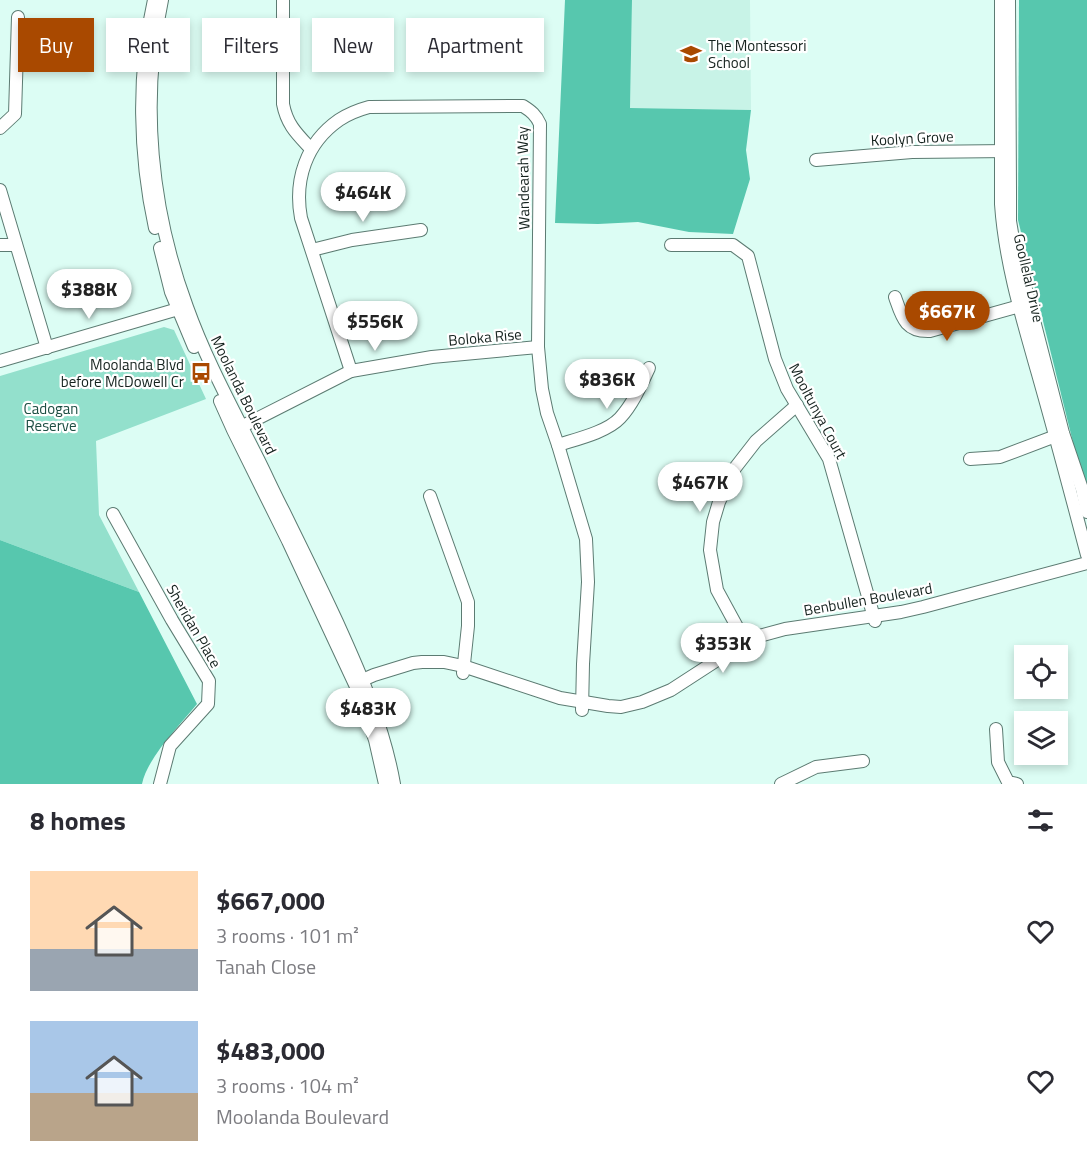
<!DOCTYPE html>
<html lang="en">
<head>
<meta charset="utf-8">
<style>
  :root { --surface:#fff; --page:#f7f7f7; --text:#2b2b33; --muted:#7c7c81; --accent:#a94900 }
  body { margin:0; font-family:"Titillium Web",sans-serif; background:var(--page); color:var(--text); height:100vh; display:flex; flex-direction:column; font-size:22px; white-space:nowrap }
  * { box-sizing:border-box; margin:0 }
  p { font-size:20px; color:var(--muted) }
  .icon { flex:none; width:33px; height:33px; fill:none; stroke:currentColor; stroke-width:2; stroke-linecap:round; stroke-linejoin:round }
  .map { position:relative; height:784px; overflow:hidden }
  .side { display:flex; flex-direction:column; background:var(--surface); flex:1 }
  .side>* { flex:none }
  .guide { position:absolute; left:18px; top:18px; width:600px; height:54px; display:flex; gap:12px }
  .buttons { position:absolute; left:1014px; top:645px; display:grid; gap:12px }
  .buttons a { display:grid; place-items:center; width:54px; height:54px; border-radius:0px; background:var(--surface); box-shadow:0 3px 9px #0003; font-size:30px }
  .price { position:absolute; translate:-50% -51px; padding:0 14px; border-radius:21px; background:#fff; color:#222; font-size:20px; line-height:39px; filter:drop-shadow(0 2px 3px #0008) }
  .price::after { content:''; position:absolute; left:50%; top:36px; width:18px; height:14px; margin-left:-9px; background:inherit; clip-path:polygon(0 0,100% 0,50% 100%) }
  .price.active { background:var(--accent); color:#fff }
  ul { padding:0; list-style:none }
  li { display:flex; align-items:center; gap:18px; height:150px; padding:0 30px }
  li span { display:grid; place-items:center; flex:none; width:168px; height:120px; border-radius:0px; color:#555 }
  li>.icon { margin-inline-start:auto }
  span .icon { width:72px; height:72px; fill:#fffc; stroke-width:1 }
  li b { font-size:26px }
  h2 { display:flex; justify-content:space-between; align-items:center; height:72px; padding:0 30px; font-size:26px }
  .tag { padding:0 21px; border-radius:0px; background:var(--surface); box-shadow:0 3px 9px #0003; font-size:21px; line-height:54px }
  .tag.active { background:var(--accent); color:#fff }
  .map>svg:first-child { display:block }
</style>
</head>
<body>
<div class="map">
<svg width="1087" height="784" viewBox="0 0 1087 784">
  <rect width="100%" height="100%" fill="#dcfdf4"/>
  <polygon fill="#c8f3e7" points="632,0 750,0 751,110 630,108"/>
  <polygon fill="#93e0cc" points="164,327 174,330 206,399 96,441 99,515 139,592 0,540 0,376"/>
  <g fill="#57c7ae">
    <polygon points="565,0 632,0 630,108 751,110 746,150 750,179 733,234 689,232 638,222 598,224 555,223"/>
    <polygon points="1019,0 1087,0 1087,499 1018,220"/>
    <path d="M0,540L139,592L197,704C180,725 147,758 142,784H0Z"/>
  </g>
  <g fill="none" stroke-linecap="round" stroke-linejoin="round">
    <defs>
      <g id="minor">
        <path d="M154,0C137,73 139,155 155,228"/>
        <path d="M162,0C140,102 151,210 187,307C206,360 233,409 258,459C267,477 275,495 284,512C302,549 320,585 337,622C361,675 384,727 394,784"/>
        <path d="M283,0V104C287,125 297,134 311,149"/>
        <path d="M1001,0V204C1005,262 1022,318 1038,374C1055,434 1071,494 1087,555"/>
        <polyline points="1009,0 1010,189 1010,221 1013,239 1063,433 1082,489 1087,512"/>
        <polyline points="0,128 15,114 18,17"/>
        <polyline points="816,160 912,152 1009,151"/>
        <polyline points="0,190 47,348"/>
        <polyline points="0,245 16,245"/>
        <polyline points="671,245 733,245 748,256 775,359 787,389 829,459 875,621"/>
        <polyline points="160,248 171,292 194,347"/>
        <polyline points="312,250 352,240 421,230"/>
        <path d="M895,297C902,317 905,332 930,331L1027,304"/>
        <polyline points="0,361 185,307"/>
        <path d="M351,371L301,218C294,180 306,143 339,120C348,114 358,110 369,107L523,106C531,111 536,115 540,124L538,347L542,389L547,413L558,445L586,539L588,582L583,664L582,710"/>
        <polyline points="220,401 233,430 288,541 358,691 375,740 385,784"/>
        <polyline points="237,429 351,371 432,357 538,347"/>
        <path d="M558,445C577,439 607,432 620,418C633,404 641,385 649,368"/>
        <polyline points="970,459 1000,457 1061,434"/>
        <polyline points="430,496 468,602 468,626 463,673"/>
        <polyline points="113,514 172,620 209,681 208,704 170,746 160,784"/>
        <polyline points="748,647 717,590 710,550 713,522 719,502 735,468 756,441 797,405"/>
        <polyline points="358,682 374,675 413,663 422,662 444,662 463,666 560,698 608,706 621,707 642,702 671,690 745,642 759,636 785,629 901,612 923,607 1087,563"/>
        <polyline points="996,729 998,762 1008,782 1017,784"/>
        <polyline points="781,784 816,767 863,761"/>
      </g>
    </defs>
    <use href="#minor" stroke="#5c7b72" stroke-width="14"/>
    <use href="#minor" stroke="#fff" stroke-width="12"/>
  </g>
  <defs>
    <symbol id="school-bare" viewBox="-9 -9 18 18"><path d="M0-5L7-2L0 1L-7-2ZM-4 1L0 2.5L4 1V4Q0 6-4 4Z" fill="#a94900" stroke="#fff" stroke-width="2.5" paint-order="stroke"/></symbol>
    <symbol id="bus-bare" viewBox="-9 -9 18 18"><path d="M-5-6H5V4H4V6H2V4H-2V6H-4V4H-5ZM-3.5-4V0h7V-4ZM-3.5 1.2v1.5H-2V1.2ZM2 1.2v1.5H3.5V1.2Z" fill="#a94900" stroke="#fff" stroke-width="2.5" paint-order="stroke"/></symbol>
  </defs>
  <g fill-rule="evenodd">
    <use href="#school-bare" x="676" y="39" width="30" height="30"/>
    <use href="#bus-bare" x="186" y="358" width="30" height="30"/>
  </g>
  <g text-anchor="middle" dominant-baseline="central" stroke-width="4.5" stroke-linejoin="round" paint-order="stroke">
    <g font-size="15" fill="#15221e" stroke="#fff" text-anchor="start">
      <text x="708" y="45">The Montessori<tspan x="708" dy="17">School</tspan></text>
      <text x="184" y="364" text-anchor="end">Moolanda Blvd<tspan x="184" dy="17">before McDowell Cr</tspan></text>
    </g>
    <g font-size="15" fill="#15221e" stroke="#fff">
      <text transform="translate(912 138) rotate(-3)">Koolyn Grove</text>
      <text transform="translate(523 178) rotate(-91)">Wandearah Way</text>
      <text transform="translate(1029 278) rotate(77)">Goollelal Drive</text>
      <text transform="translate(485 337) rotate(-5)">Boloka Rise</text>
      <text transform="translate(244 395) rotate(64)">Moolanda Boulevard</text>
      <text transform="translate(818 411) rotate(62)">Mooltunya Court</text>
      <text transform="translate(868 599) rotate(-10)">Benbullen Boulevard</text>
      <text transform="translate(194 626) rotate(60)">Sheridan Place</text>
    </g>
    <g font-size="15" fill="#1d4e43" stroke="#fff">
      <text x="51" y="408">Cadogan<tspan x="51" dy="17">Reserve</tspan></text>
    </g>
  </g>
</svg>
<div class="buttons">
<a><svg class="icon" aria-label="locate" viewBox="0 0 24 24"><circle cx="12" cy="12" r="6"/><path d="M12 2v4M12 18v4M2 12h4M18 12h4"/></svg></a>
<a><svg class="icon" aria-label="layers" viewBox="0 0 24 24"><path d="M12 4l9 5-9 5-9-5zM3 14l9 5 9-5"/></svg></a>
</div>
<b class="price" style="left:363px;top:223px">$464K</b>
<b class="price" style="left:89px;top:320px">$388K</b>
<b class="price active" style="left:947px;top:342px">$667K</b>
<b class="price" style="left:375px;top:352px">$556K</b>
<b class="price" style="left:607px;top:410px">$836K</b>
<b class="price" style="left:700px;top:513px">$467K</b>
<b class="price" style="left:723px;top:674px">$353K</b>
<b class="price" style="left:368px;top:739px">$483K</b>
<div class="guide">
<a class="tag active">Buy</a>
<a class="tag">Rent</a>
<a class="tag">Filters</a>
<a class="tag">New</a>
<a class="tag">Apartment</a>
</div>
</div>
<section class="side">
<h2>8 homes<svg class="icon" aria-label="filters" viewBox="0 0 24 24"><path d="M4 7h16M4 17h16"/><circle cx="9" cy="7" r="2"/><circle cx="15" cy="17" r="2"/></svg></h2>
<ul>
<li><span style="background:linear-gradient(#ffd9b3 65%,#9aa5b1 0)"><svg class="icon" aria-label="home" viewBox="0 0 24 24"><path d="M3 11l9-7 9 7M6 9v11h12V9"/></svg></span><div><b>$667,000</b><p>3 rooms · 101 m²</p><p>Tanah Close</p></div><svg class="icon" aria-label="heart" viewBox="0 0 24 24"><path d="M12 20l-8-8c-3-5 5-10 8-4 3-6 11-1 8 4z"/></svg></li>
<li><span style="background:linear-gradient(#a9c7e8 60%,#b9a48a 0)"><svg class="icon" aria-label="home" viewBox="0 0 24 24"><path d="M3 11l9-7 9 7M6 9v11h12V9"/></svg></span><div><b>$483,000</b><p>3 rooms · 104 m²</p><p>Moolanda Boulevard</p></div><svg class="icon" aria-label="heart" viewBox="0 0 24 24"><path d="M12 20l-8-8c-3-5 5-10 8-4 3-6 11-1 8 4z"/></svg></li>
</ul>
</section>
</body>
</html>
